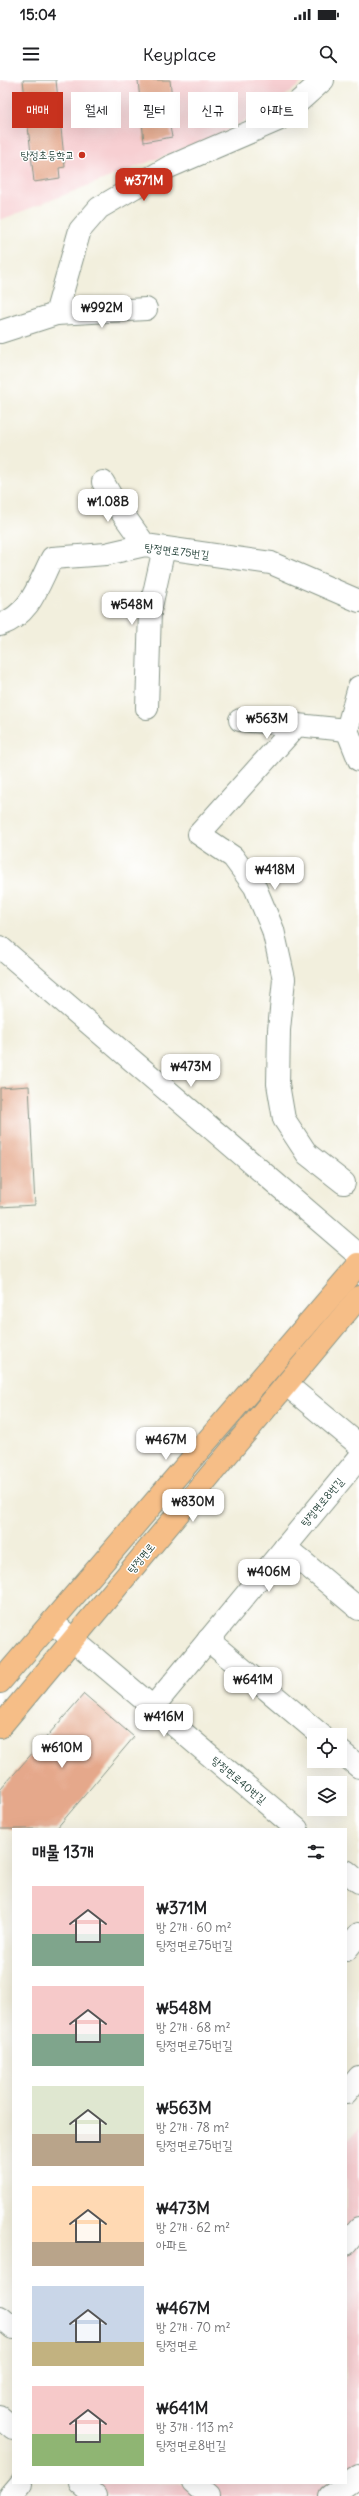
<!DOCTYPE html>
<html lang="ko">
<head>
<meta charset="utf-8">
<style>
  :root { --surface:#fff; --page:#f2f2f2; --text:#202124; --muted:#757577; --accent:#c8321e }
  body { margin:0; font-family:Delius,"Poor Story",sans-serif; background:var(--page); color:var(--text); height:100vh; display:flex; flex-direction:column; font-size:15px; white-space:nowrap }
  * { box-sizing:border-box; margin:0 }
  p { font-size:13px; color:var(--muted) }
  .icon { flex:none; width:22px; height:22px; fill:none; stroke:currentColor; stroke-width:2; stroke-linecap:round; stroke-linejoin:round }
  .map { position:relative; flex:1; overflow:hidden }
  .panel { position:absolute; left:12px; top:1748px; width:335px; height:656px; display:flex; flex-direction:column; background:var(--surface); border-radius:0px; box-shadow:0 4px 16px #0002 }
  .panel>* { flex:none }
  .banner { position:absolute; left:12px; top:12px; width:335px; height:36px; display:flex; gap:8px }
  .tools { position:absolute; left:307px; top:1648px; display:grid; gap:8px }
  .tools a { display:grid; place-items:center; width:40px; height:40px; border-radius:0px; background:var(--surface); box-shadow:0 4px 16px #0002; font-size:20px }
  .price { position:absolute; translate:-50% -34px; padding:0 9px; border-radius:8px; background:#fff; color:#222; font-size:13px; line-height:26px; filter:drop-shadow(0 1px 2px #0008) }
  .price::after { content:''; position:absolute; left:50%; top:24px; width:12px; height:9px; margin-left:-6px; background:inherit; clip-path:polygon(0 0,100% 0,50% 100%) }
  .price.active { background:var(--accent); color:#fff }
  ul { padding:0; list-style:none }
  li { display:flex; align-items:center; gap:12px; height:100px; padding:0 20px }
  li span { display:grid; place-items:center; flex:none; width:112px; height:80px; border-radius:0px; color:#555 }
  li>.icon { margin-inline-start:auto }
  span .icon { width:48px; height:48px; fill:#fffc; stroke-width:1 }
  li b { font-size:17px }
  h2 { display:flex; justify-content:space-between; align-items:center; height:48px; padding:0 20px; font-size:17px }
  .pill { padding:0 14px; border-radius:0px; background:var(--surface); box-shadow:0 4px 16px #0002; font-size:14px; line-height:36px }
  .pill.active { background:var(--accent); color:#fff }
  .status { display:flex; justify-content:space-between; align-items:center; height:28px; padding:0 20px; background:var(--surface); direction:ltr }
  .status svg { height:11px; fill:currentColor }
  header { display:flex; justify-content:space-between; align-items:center; height:52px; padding:0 20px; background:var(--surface); font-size:18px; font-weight:600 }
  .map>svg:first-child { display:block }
</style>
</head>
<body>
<div class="status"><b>15:04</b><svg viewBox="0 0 49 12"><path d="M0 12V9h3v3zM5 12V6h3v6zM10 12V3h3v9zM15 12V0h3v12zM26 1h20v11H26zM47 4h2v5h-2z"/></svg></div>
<header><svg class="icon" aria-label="menu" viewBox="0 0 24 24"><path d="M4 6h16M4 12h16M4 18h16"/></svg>Keyplace<svg class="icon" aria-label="search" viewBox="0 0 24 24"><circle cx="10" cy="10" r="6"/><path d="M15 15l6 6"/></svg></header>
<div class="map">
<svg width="359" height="2416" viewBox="0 0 359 2416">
  <rect width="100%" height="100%" fill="#fff"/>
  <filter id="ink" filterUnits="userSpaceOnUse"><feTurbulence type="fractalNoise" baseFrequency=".025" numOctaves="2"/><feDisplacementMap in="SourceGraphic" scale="8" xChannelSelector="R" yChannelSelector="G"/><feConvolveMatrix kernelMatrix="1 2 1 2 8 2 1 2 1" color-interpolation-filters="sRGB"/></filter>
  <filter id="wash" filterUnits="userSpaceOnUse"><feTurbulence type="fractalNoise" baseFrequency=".012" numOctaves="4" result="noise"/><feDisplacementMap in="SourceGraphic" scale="16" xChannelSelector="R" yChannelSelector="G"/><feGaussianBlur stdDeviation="0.9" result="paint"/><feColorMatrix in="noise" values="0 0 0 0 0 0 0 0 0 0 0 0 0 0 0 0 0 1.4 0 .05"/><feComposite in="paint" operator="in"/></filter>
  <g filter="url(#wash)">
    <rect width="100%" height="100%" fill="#f2efdd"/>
    <g fill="#f7cfd2">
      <polygon points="0,0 305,0 273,26 218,55 0,140"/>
      <polygon points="359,2048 359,2389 346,2399 346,2063"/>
      <polygon points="94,2403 340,2403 321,2416 109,2416"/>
    </g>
    <g id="blocks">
      <g fill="#e5a88b">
        <polygon points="23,0 56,0 65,87 59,88 60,98 34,102"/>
        <polygon points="138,0 170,0 175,46 170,47 172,57 144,62"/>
        <polygon points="29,1006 35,1125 0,1127 0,1008"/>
        <polygon points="84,1614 134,1657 56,1749 0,1749 0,1710"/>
      </g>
    </g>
  </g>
  <g filter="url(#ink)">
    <use href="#blocks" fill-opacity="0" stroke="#889688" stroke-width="1"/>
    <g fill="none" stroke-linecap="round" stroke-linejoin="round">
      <defs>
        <g id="minor">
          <polyline points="56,234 146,229"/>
          <polyline points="0,252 56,234 80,150 99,128 169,87 278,40 323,0"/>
          <polyline points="103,402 115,423 145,465"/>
          <path d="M0,545C31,534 38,505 52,478L106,474L145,465L271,483L359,521"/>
          <polyline points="147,628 150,531 164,468"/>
          <polyline points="240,640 297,645"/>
          <polyline points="347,650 359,680"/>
          <polyline points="0,867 359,1175"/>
          <polyline points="344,1103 307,1074 284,1039 278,1004 279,950 284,899 273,850 255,807 233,777 199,754 297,645 347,650 359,607"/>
          <polyline points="287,1305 359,1365"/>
          <polyline points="285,1467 359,1529"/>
          <polyline points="52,1542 297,1749"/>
          <polyline points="208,1560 321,1655"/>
          <polyline points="153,1627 359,1378"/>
          <polyline points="340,1671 359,1687"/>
          <polyline points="346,1791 359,1802"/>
          <polyline points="346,1870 359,1854"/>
          <polyline points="346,2013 359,1997"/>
          <polyline points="346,2164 359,2148"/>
          <polyline points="0,2237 13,2248"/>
          <polyline points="0,2337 13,2348"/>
          <polyline points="80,2403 95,2416"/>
          <polyline points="193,2403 208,2416"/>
          <polyline points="10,2416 21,2403"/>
          <polyline points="330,2416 359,2396"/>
        </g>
        <g id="major">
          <polyline points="0,1602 359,1184"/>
          <polyline points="0,1647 359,1217"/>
        </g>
      </defs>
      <use href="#minor" stroke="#889688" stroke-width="24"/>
      <use href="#major" stroke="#889688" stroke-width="24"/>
      <use href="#minor" stroke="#fff" stroke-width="22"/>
      <use href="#major" stroke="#f6be87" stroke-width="22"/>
    </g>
  </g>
  <circle fill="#c8321e" stroke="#fff" stroke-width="1.5" cx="82" cy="75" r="4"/>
  <g text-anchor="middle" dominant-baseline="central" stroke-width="3" stroke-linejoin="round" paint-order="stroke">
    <g font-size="11" fill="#1f3d34" stroke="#fff" text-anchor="end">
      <text x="74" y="75">탕정초등학교</text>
    </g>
    <g font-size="11" fill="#1f3d34" stroke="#fff">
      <text transform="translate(177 471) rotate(7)">탕정면로75번길</text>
      <text transform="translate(322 1422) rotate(-50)">탕정면로8번길</text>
      <text transform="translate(141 1478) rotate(-50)">탕정면로</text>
      <text transform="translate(239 1700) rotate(40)">탕정면로40번길</text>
    </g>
  </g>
</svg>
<div class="tools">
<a><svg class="icon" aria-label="locate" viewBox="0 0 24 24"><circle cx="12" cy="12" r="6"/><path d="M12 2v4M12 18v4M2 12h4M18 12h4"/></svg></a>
<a><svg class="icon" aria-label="layers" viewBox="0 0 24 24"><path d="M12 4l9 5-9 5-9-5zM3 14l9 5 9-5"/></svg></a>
</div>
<b class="price active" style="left:144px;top:122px">₩371M</b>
<b class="price" style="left:102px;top:249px">₩992M</b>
<b class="price" style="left:108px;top:443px">₩1.08B</b>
<b class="price" style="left:132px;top:546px">₩548M</b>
<b class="price" style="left:267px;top:660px">₩563M</b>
<b class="price" style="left:275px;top:811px">₩418M</b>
<b class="price" style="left:191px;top:1008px">₩473M</b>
<b class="price" style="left:166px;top:1381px">₩467M</b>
<b class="price" style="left:193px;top:1443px">₩830M</b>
<b class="price" style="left:269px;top:1513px">₩406M</b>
<b class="price" style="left:253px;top:1621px">₩641M</b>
<b class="price" style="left:164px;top:1658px">₩416M</b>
<b class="price" style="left:62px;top:1689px">₩610M</b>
<div class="banner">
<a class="pill active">매매</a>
<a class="pill">월세</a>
<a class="pill">필터</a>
<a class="pill">신규</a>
<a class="pill">아파트</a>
</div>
<section class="panel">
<h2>매물 13개<svg class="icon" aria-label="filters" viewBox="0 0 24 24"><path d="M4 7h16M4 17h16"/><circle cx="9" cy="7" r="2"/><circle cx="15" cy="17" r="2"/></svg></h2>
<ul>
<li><span style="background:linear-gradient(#f6c9c9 60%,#7fa58c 0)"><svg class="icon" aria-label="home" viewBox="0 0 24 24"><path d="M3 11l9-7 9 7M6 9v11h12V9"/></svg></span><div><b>₩371M</b><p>방 2개 · 60 m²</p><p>탕정면로75번길</p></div></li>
<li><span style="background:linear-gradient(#f6c9c9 60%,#7fa58c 0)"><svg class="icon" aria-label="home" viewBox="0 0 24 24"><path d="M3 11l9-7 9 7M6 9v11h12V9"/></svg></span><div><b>₩548M</b><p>방 2개 · 68 m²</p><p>탕정면로75번길</p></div></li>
<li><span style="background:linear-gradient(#dfe7d0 60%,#b9a48a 0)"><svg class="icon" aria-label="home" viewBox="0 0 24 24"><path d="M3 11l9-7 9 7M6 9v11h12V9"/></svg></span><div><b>₩563M</b><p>방 2개 · 78 m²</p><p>탕정면로75번길</p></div></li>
<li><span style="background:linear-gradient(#ffd9b3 70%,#b9a48a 0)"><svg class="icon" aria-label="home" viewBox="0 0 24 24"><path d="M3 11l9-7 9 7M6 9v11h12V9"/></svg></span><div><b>₩473M</b><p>방 2개 · 62 m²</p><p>아파트</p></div></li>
<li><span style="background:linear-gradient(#c9d6e8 70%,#c2b280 0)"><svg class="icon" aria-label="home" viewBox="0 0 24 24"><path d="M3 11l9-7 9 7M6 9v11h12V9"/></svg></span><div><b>₩467M</b><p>방 2개 · 70 m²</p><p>탕정면로</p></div></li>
<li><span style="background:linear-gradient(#f6c9c9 60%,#8fb573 0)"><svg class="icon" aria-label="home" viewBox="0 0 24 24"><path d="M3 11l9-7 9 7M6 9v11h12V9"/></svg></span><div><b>₩641M</b><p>방 3개 · 113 m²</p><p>탕정면로8번길</p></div></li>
</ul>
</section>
</div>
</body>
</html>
